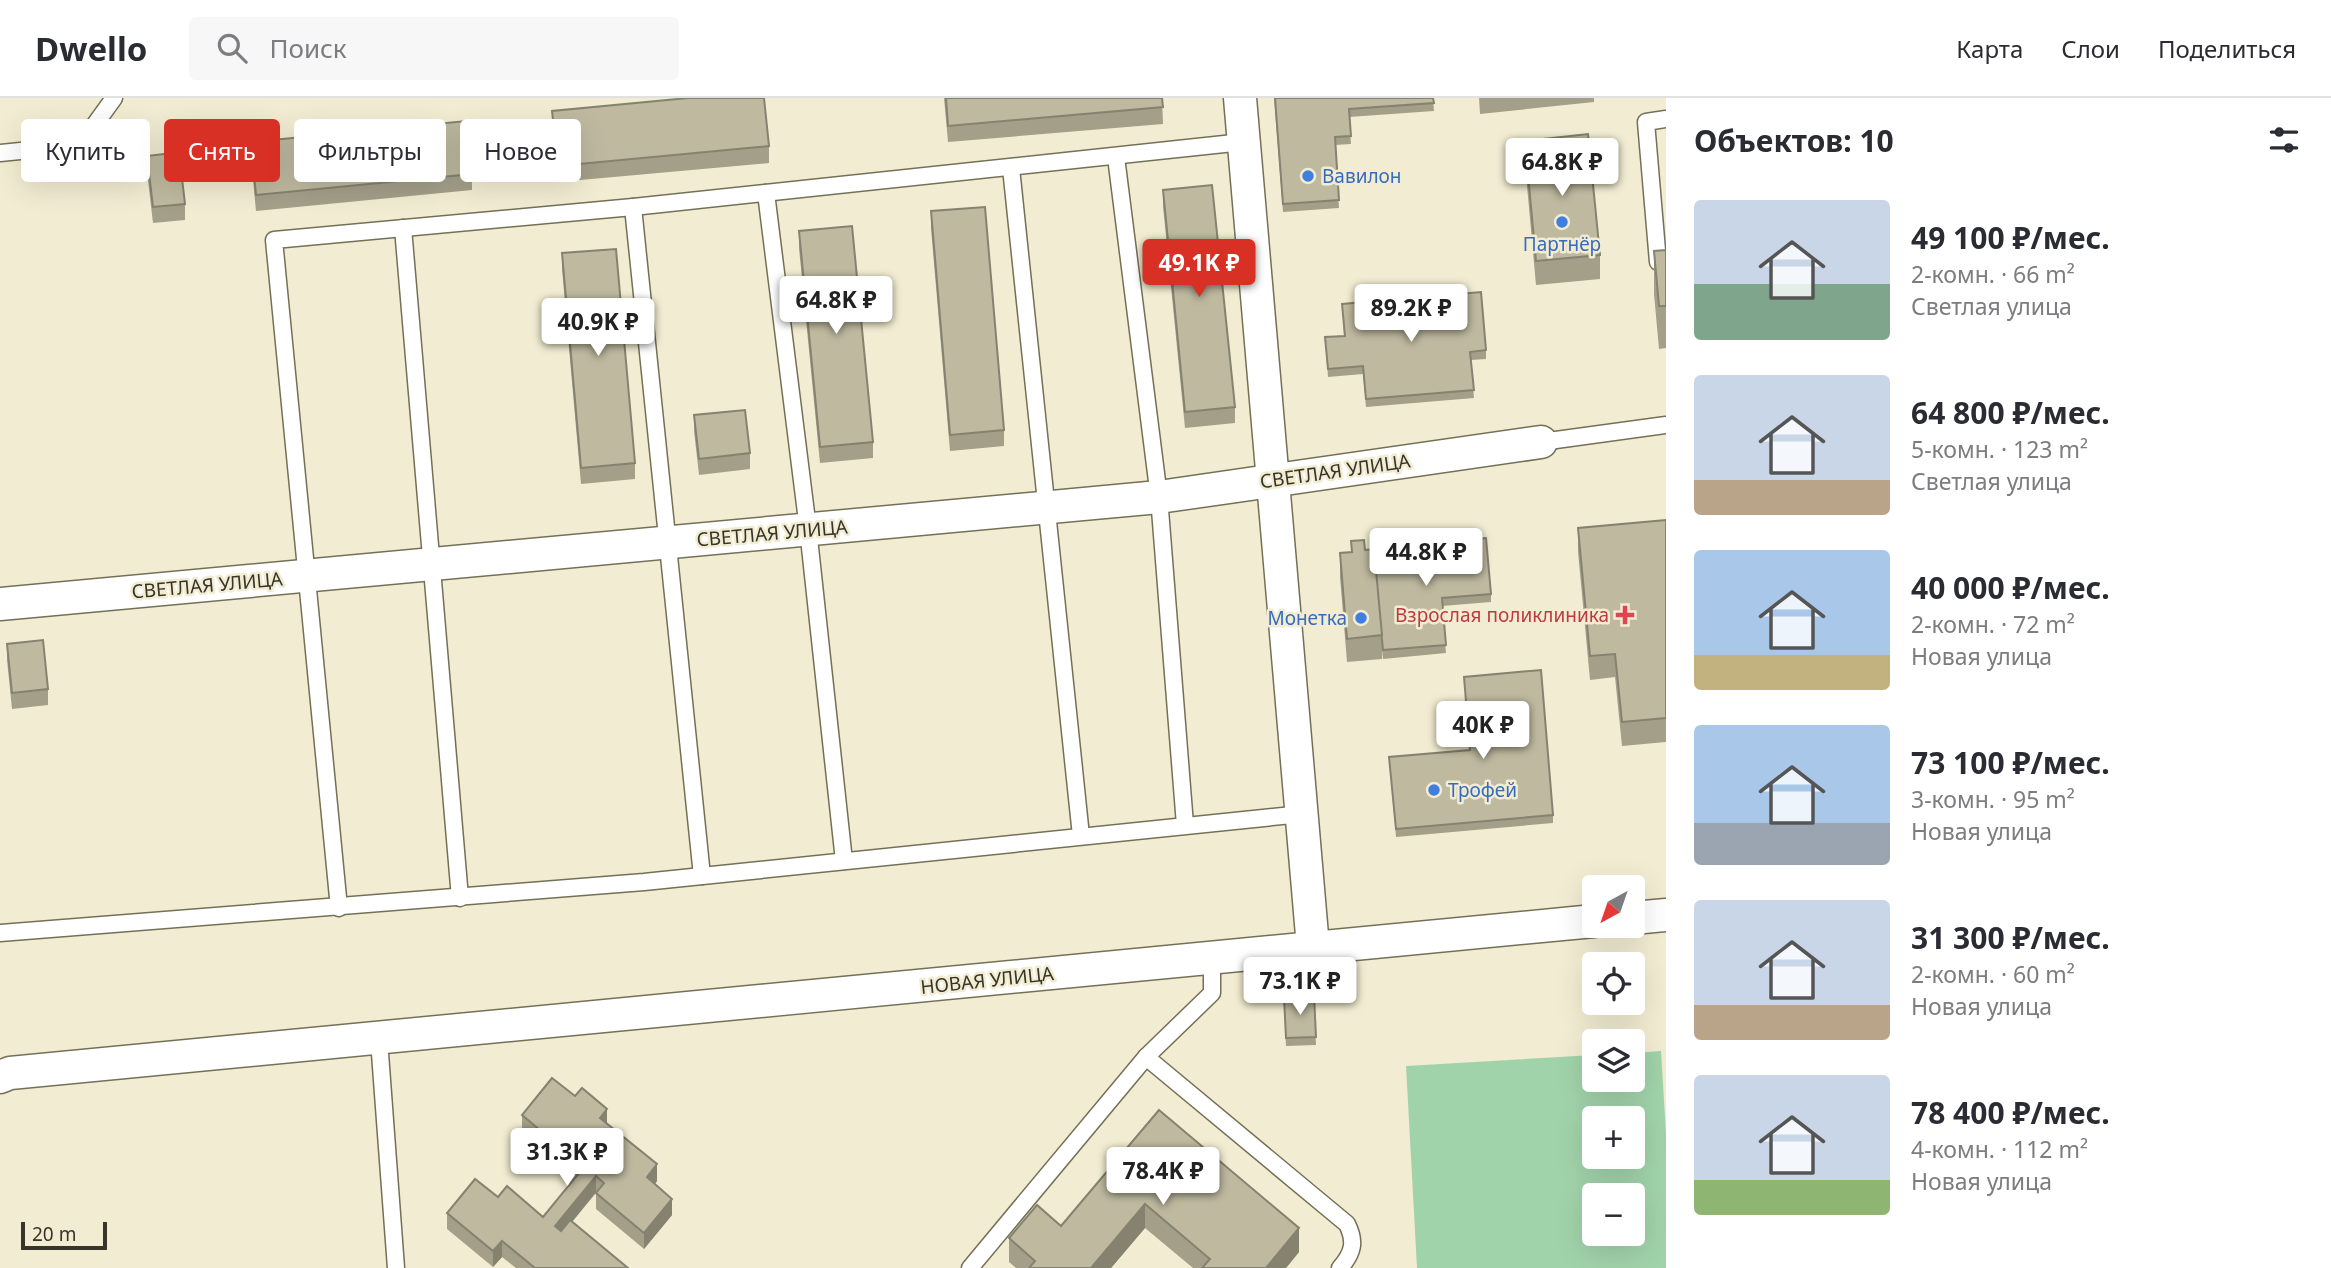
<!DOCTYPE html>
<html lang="ru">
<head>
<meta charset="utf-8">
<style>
  :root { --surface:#fff; --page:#f7f7f7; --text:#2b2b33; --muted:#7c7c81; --line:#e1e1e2; --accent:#d93025 }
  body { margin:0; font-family:"Noto Sans",sans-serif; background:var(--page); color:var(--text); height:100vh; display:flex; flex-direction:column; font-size:26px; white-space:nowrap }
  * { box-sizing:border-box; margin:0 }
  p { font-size:23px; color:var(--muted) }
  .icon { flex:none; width:38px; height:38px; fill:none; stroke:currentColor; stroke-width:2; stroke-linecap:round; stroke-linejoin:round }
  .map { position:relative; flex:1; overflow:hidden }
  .sheet { display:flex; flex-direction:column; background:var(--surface); width:665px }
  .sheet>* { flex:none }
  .banner { position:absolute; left:21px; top:21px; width:665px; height:63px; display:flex; gap:14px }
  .needle { width:46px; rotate:220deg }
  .fabs { position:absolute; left:1582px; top:777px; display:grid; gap:14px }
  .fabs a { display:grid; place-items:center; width:63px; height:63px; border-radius:7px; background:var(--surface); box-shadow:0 7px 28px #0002; font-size:35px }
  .scale { position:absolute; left:21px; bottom:18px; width:86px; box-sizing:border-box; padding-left:7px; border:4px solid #37352a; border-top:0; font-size:19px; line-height:24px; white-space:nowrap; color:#37352a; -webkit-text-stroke:5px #f2edd2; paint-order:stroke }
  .price { position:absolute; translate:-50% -60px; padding:0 16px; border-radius:7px; background:#fff; color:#222; font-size:23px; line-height:46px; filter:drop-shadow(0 2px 4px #0008) }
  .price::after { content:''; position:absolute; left:50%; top:42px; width:21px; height:16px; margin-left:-10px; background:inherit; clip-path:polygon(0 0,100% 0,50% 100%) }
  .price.selected { background:var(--accent); color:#fff }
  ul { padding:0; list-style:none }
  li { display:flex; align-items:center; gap:21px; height:175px; padding:0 28px }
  li span { display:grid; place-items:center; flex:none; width:196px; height:140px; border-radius:7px; color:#555 }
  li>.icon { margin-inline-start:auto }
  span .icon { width:84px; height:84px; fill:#fffc; stroke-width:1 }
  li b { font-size:30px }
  h2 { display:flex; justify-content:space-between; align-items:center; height:84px; padding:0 28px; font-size:30px }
  .pill { padding:0 24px; border-radius:7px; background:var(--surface); box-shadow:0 7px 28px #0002; font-size:24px; line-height:63px }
  .pill.selected { background:var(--accent); color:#fff }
  header { display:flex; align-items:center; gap:42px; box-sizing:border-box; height:98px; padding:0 35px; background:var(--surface); border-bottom:2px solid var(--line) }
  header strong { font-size:33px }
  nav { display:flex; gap:38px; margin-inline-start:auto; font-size:24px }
  .search { width:490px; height:63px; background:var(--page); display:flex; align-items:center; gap:18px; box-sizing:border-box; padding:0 24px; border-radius:7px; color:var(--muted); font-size:26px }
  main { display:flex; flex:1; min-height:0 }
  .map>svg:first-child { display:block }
</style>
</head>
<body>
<header>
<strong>Dwello</strong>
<div class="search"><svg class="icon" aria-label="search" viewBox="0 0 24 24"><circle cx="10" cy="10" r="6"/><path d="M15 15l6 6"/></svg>Поиск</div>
<nav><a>Карта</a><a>Слои</a><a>Поделиться</a></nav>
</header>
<main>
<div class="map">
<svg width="1666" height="1170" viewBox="0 0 1666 1170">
  <rect width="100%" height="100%" fill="#f2edd2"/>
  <path fill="#a1d3aa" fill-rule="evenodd" d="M1661,953L1666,1035V1170H1417L1406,968L1594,957V982H1633V955ZM1594,1020H1633V1059H1594ZM1594,1097H1633V1136H1594Z"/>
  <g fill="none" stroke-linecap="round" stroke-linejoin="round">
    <defs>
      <g id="lane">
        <polyline points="1666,21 1646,24 1658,164 1666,163"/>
        <polyline points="0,55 80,47 114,0"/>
        <polyline points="1116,59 1159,399 1185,727"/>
        <polyline points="1011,70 1081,738"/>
        <polyline points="766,95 808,431 844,763"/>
        <polyline points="633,109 702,778"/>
        <polyline points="403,130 460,800"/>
        <polyline points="1541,344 1666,327"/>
        <polyline points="339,810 274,142 633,109 1243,44"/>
        <polyline points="0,835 644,784 1302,716"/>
        <polyline points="379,942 396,1170"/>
        <path d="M1146,959L1347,1126C1356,1144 1353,1155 1340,1170"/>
        <polyline points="970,1170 1146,959 1212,895 1212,860"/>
      </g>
      <g id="street">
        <polyline points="1240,0 1313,849"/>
        <polyline points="0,506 1159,399 1541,344"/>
        <polyline points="1633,820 1666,817"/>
        <polyline points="0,979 10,975 1594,823"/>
      </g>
    </defs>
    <use href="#lane" stroke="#746f57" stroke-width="19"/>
    <use href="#street" stroke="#746f57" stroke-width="35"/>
    <use href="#lane" stroke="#fff" stroke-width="16"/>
    <use href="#street" stroke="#fff" stroke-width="32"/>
  </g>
  <g fill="#a39f89">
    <polygon points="944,0 1162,0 1163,26 948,44"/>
    <polygon points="1274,0 1433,0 1434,13 1349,19 1351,46 1335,47 1339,110 1283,114"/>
    <polygon points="1479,0 1594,0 1594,4 1480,16"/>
    <polygon points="552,13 769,48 769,65 558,84 552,29"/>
    <polygon points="1525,43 1600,157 1600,181 1536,187 1525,66"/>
    <polygon points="251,44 472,76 472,92 256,113 251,60"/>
    <polygon points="147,58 185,106 185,122 153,125 147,74"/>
    <polygon points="1163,92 1235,309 1235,325 1185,330 1163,108"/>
    <polygon points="931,113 1004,332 1004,348 950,353 931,130"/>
    <polygon points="799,133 873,344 873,360 820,365 799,150"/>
    <polygon points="1666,152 1666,250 1659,251 1654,196 1654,153"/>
    <polygon points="562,155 635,365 635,381 581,386 562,171"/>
    <polygon points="1342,206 1486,252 1486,261 1471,262 1474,300 1366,309 1363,276 1328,279 1325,239 1344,238"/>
    <polygon points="694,317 750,355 750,371 699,377 694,333"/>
    <polygon points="1666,422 1666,644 1622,648 1615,579 1590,582 1578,454 1578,430"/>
    <polygon points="1351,443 1365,452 1491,496 1491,504 1442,508 1446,555 1383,561 1382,552 1382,561 1347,564 1340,479 1340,455 1351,454"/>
    <polygon points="7,546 48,591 48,607 12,611 7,562"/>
    <polygon points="1464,579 1553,717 1553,725 1396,739 1389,659 1469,652"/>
    <polygon points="1314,897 1316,947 1286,948 1284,907"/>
    <polygon points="1159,1012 1299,1154 1286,1170 1193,1170 1145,1130 1111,1170 1016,1170 1009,1164 1009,1140 1061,1128"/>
    <polygon points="522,1017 607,1026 657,1083 655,1086 672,1117 644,1151 596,1111 596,1095 572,1124 628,1170 516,1170 502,1159 493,1169 447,1131 447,1115 498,1099 543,1119 577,1079 522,1033"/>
  </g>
  <g fill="#85826f">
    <polygon points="607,1011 607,1027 600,1020"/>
    <polygon points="657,1066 657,1083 647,1095 647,1079"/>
    <polygon points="596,1078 596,1094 555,1145 555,1128"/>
    <polygon points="672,1101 672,1117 644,1151 644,1135"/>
    <polygon points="1145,1106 1145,1130 1111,1170 1091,1170"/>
    <polygon points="1299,1130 1299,1154 1286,1170 1266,1170"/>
    <polygon points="502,1143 502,1159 493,1169 493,1153"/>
  </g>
  <g fill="#beb99f" stroke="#85826f" stroke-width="2">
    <polygon points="688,0 764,0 769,48 558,68 552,13"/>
    <polygon points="946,0 1162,0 1163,9 948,28"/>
    <polygon points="1275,0 1433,0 1434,5 1349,11 1351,38 1335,39 1339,102 1283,106"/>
    <polygon points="466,23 472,76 256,97 251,44"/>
    <polygon points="1588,36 1600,157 1536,163 1525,43"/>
    <polygon points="179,54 185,106 153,109 147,58"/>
    <polygon points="1212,87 1235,309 1185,314 1163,92"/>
    <polygon points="985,109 1004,332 950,337 931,113"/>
    <polygon points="852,128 873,344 820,349 799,133"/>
    <polygon points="616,151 635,365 581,370 562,155"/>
    <polygon points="1666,152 1666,208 1659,208 1654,153"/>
    <polygon points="1481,194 1486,252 1470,254 1474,292 1366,301 1363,268 1328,271 1325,239 1345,238 1342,206"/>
    <polygon points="745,312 750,355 699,361 694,317"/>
    <polygon points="1666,422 1666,620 1622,624 1615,556 1590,558 1578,430"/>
    <polygon points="1486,440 1491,496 1442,500 1446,547 1383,552 1373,450"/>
    <polygon points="1364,442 1365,452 1374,451 1382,537 1347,541 1340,455 1352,454 1351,443"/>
    <polygon points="43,542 48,591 12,595 7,546"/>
    <polygon points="1541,572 1553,717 1396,731 1389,659 1470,652 1464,579"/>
    <polygon points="1314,897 1316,939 1286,940 1284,899"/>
    <polygon points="552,980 575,998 582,990 607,1011 600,1020 657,1066 647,1079 672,1101 644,1135 596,1095 604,1085 596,1078 555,1128 561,1133 570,1122 628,1170 535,1170 502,1143 493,1153 447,1115 475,1081 498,1099 507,1088 543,1119 584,1069 522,1017"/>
    <polygon points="1159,1012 1299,1130 1266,1170 1202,1170 1210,1161 1145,1106 1091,1170 1029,1170 1035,1163 1009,1140 1037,1107 1061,1128"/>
  </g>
  <g fill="#3f7fe0" stroke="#f2edd2" stroke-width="2.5">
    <circle cx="1308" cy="78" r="7"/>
    <circle cx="1562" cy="124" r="7"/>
    <circle cx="1361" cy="520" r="7"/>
    <circle cx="1434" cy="692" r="7"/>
  </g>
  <path fill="#e0444e" stroke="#f2edd2" stroke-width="2.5" d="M1621.5 506.5h7v7h7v7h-7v7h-7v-7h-7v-7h7z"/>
  <g text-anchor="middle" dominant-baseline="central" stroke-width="5" stroke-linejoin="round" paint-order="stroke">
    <g font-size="19" fill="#366cbe" stroke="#f2edd2" text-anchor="start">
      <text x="1322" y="78">Вавилон</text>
      <text x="1562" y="146" text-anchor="middle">Партнёр</text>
      <text x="1347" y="520" text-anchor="end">Монетка</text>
      <text x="1448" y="692">Трофей</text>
    </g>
    <g font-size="19" fill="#37352a" stroke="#f2edd2">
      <text transform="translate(1335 373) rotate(-8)">СВЕТЛАЯ УЛИЦА</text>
      <text transform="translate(772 435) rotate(-5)">СВЕТЛАЯ УЛИЦА</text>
      <text transform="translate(207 487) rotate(-5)">СВЕТЛАЯ УЛИЦА</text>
      <text transform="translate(987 882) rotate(-6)">НОВАЯ УЛИЦА</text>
    </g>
    <g font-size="19" fill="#be3a42" stroke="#f2edd2" text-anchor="end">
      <text x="1609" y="517">Взрослая поликлиника</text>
    </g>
  </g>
</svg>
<div class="fabs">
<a><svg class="needle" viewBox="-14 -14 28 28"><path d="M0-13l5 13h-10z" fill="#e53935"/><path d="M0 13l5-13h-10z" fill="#7c7c81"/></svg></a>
<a><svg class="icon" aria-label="locate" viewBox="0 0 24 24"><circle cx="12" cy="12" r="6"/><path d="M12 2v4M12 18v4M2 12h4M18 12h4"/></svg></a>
<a><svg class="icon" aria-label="layers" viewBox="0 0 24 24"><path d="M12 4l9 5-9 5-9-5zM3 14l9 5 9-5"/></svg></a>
<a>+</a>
<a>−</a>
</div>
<div class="scale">20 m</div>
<b class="price" style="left:1562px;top:100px">64.8K ₽</b>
<b class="price selected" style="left:1199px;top:201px">49.1K ₽</b>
<b class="price" style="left:836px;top:238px">64.8K ₽</b>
<b class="price" style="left:1411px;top:246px">89.2K ₽</b>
<b class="price" style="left:598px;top:260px">40.9K ₽</b>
<b class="price" style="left:1426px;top:490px">44.8K ₽</b>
<b class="price" style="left:1483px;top:663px">40K ₽</b>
<b class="price" style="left:1300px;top:919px">73.1K ₽</b>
<b class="price" style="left:567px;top:1090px">31.3K ₽</b>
<b class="price" style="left:1163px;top:1109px">78.4K ₽</b>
<div class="banner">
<a class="pill">Купить</a>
<a class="pill selected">Снять</a>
<a class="pill">Фильтры</a>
<a class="pill">Новое</a>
</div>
</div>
<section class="sheet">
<h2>Объектов: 10<svg class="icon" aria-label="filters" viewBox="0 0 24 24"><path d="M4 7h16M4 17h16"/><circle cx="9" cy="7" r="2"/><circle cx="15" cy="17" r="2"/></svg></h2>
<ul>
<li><span style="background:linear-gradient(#c9d6e8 60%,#7fa58c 0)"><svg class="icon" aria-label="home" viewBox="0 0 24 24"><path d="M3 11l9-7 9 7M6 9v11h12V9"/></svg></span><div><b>49 100 ₽/мес.</b><p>2-комн. · 66 m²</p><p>Светлая улица</p></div></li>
<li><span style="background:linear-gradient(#c9d6e8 75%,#b9a48a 0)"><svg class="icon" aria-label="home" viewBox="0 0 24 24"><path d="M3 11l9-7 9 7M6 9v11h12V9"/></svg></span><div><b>64 800 ₽/мес.</b><p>5-комн. · 123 m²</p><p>Светлая улица</p></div></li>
<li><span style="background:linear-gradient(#a9c7e8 75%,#c2b280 0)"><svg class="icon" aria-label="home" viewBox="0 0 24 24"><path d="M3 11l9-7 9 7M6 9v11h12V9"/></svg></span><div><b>40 000 ₽/мес.</b><p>2-комн. · 72 m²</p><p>Новая улица</p></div></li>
<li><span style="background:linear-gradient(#a9c7e8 70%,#9aa5b1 0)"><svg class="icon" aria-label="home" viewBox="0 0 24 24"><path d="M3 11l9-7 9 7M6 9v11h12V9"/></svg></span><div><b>73 100 ₽/мес.</b><p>3-комн. · 95 m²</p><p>Новая улица</p></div></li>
<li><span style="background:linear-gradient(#c9d6e8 75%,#b9a48a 0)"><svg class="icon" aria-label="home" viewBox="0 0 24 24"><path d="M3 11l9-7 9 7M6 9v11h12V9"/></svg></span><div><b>31 300 ₽/мес.</b><p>2-комн. · 60 m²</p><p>Новая улица</p></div></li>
<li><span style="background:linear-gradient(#c9d6e8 75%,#8fb573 0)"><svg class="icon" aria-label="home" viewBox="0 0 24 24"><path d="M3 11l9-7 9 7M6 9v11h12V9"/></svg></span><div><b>78 400 ₽/мес.</b><p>4-комн. · 112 m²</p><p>Новая улица</p></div></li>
</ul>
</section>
</main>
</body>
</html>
